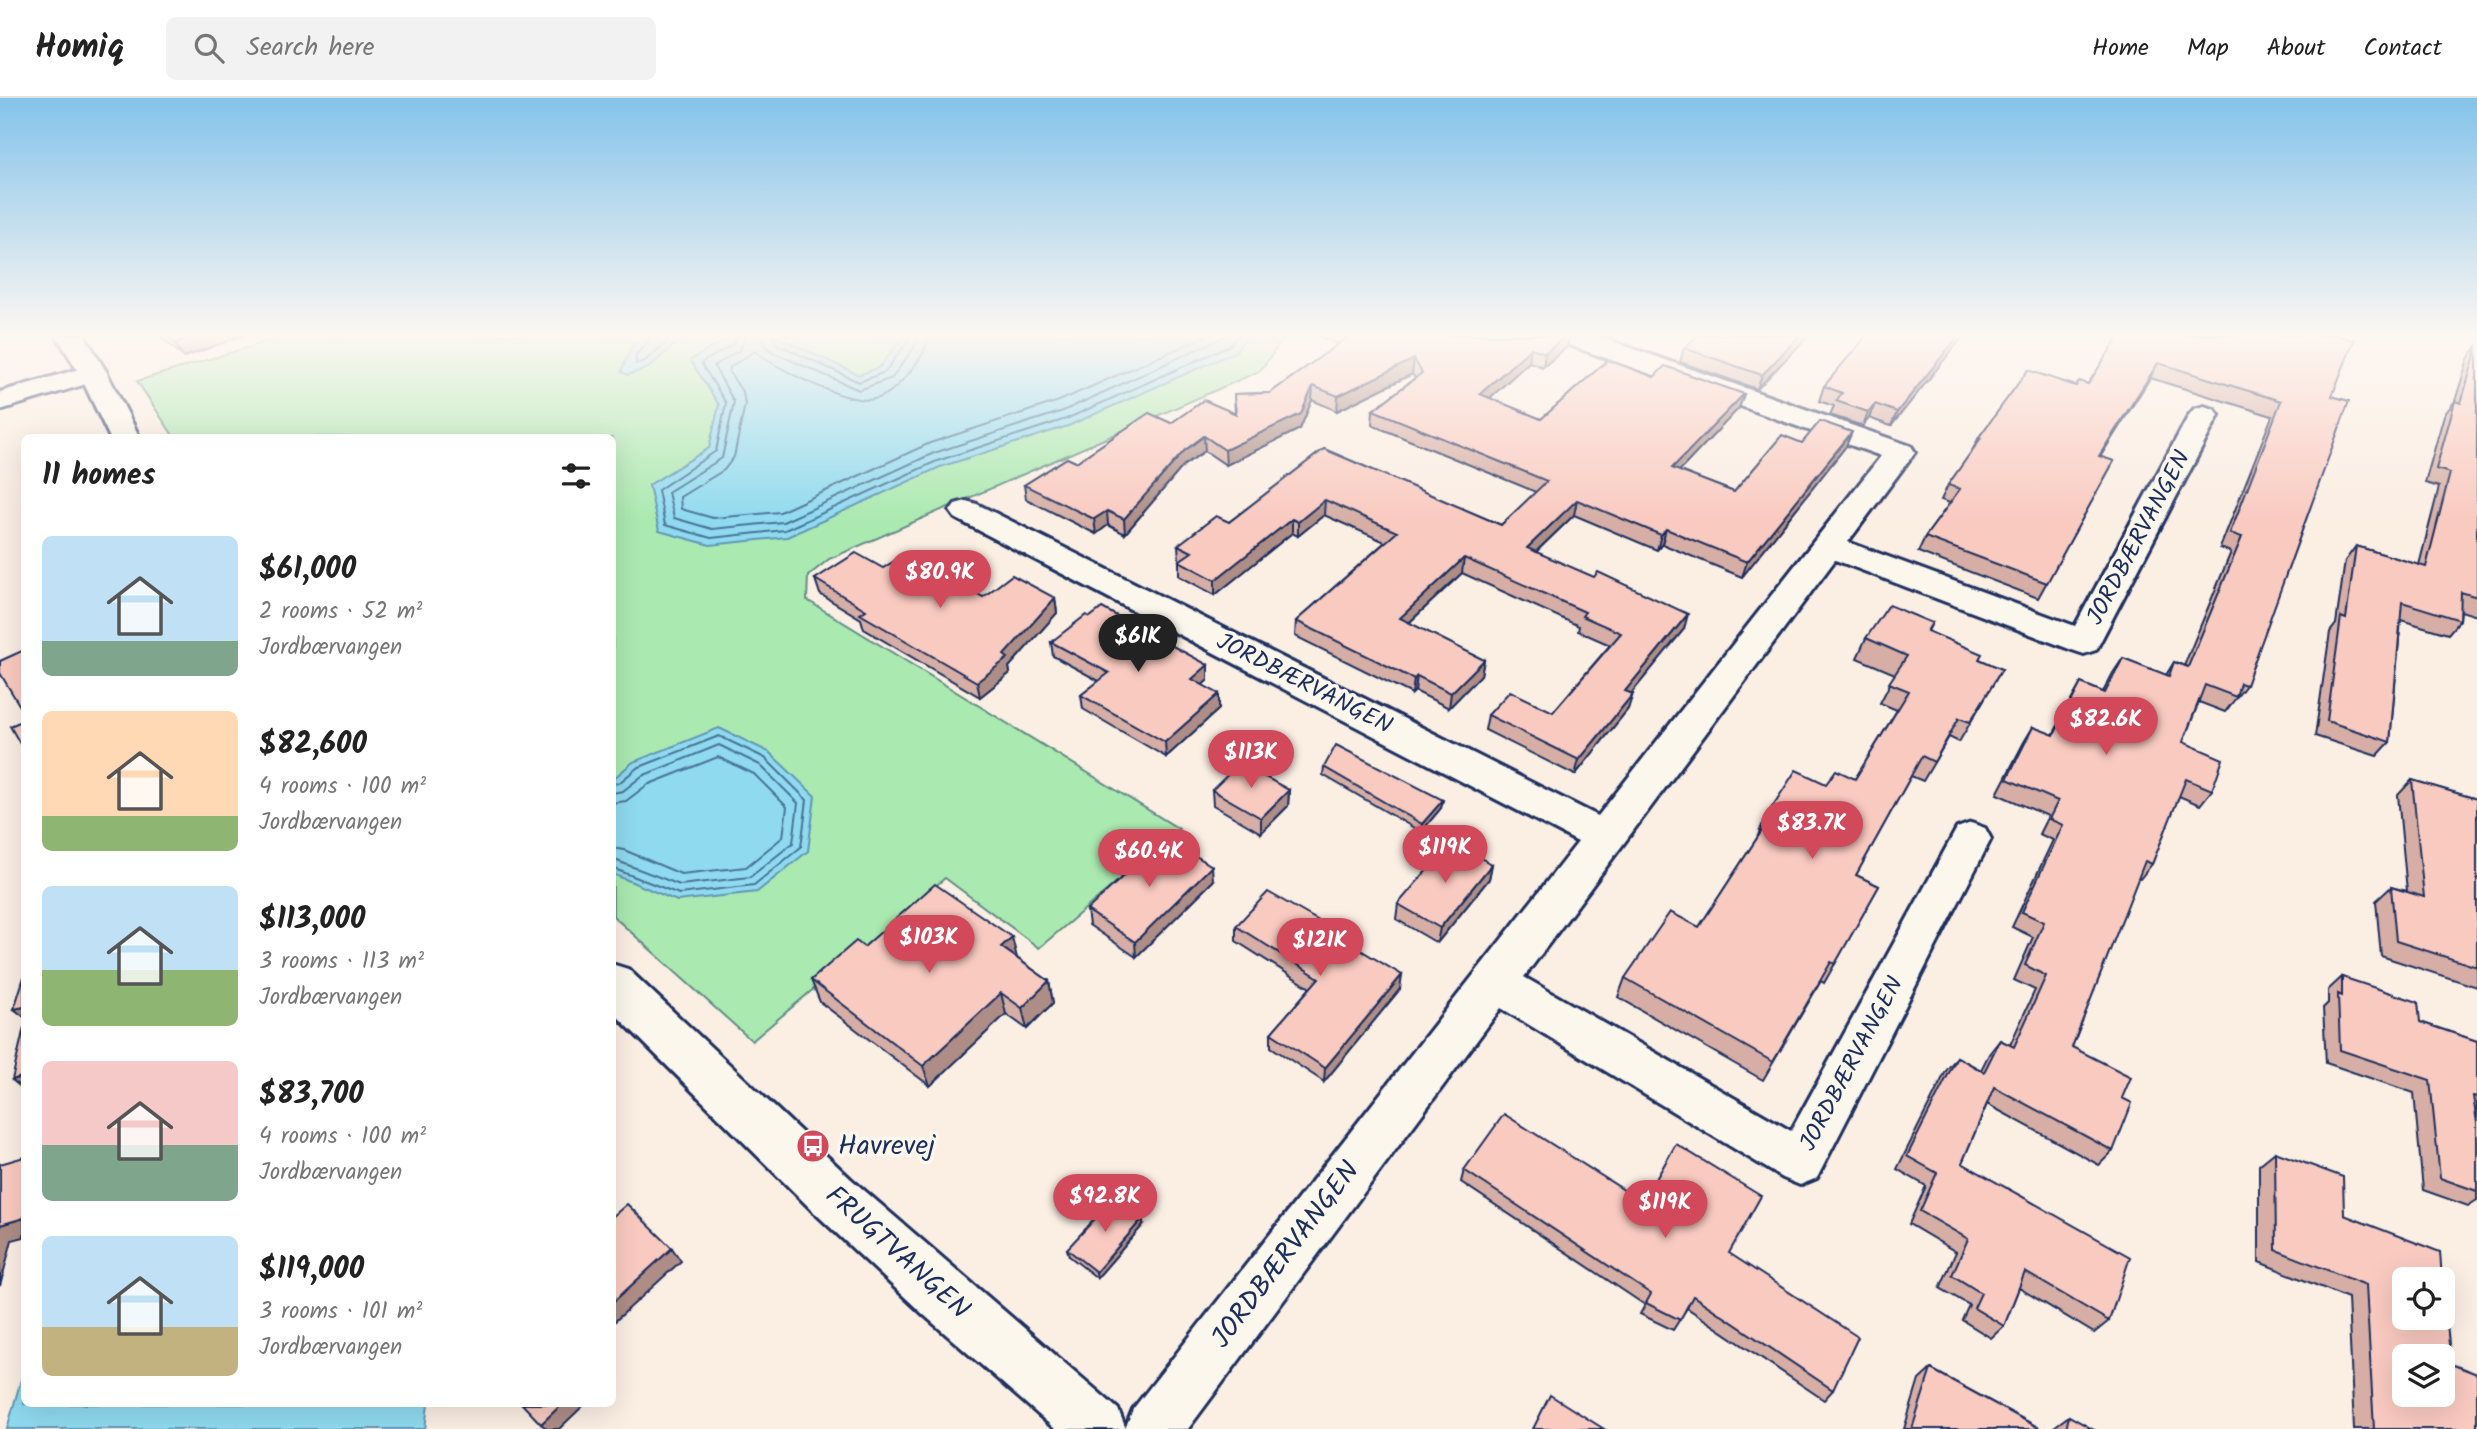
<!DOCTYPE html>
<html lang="en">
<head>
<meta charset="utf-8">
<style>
  :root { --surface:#fff; --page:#f2f2f2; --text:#222; --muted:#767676; --line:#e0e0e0; --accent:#d1495b }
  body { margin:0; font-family:Kalam,sans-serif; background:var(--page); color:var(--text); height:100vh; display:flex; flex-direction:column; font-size:26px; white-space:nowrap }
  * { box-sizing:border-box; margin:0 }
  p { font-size:23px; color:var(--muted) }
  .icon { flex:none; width:38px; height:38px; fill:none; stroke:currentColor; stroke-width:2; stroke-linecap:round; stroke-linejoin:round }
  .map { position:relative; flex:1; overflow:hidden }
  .sheet { position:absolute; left:21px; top:336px; width:595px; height:973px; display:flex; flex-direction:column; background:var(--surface); border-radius:10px; box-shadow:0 7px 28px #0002 }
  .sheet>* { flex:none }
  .controls { position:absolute; left:2392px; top:1169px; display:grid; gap:14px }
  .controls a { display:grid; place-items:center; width:63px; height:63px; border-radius:10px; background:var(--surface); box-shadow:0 7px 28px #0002; font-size:35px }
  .price { position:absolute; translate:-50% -60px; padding:0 16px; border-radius:24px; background:var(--accent); color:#fff; font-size:23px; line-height:46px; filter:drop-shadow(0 2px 4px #0008) }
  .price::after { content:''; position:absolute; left:50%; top:42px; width:21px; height:16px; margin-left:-10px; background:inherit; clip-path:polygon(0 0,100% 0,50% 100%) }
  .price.active { background:#222; color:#fff }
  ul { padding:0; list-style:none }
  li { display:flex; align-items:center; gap:21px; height:175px; padding:0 21px }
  li span { display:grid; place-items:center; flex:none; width:196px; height:140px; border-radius:10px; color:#555 }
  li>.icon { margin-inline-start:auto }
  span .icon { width:84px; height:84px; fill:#fffc; stroke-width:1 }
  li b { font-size:30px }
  h2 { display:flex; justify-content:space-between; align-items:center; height:84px; padding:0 21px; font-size:30px }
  header { display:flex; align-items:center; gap:42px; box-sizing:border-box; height:98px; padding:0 35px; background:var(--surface); border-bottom:2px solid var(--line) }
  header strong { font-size:33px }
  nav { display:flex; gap:38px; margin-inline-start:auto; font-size:24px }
  .search { width:490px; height:63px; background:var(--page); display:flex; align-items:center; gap:18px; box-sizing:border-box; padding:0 24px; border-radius:10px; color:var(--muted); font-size:26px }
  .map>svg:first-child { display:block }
</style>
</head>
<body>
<header>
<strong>Homiq</strong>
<div class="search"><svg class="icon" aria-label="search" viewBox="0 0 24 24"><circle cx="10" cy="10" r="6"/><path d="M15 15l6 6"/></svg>Search here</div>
<nav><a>Home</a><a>Map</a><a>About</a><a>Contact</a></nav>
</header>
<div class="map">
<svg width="2477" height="1331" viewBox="0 0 2477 1331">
  <rect width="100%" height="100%" fill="#fbeee3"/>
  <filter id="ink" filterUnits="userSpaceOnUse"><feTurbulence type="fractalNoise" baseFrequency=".0143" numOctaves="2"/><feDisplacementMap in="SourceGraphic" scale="14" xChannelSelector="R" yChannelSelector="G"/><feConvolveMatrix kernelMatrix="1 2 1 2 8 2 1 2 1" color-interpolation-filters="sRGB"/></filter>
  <g filter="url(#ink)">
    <polygon fill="#aae9b0" stroke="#628c87" stroke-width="2" points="289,237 1286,237 1260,273 829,461 808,478 807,502 1179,731 1039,850 945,780 752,943 613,818 612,340 174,339 137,283"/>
    <g fill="#8fdaef" stroke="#6196b5" stroke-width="2">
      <polygon points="649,237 704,237 679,243 648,270 628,277 621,274 634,244"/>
      <polygon points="748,237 773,237 859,277 880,269 904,237 1248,237 1235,254 1068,328 940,369 787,439 710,447 659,433 649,387 709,350 719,307 690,262 727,241"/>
      <polygon points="719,630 769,654 815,698 808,753 757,794 677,803 613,776 613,681 633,664"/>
      <polygon points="24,1271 24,1306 428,1306 425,1331 7,1331"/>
    </g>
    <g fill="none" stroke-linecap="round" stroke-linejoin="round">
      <g stroke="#497398" stroke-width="2">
        <polyline points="650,237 648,243 636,257 636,266 645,263 675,237"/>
        <polyline points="737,237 734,246 701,265 726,305 716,353 658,392 665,427 711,440 785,432 937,363 1066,321 1229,248 1239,237"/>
        <polyline points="746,237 740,252 714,268 734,304 722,360 668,394 674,420 712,431 783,424 934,355 1063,313 1228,237"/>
        <polyline points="763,237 765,247 772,254 859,292 892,280 915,248 918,237"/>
        <polyline points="772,237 777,246 859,284 885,274 908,243 909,237"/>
        <path d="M928,237C927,252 918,264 909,275C899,286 889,298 874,301C848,307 775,270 755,253L730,269L729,274L743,295L745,306L734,359L724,372L680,399L681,411L713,420L780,414L930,345L1059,303L1208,237"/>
        <polyline points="612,686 619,685 637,670 719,638 765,660 807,702 801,749 754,787 679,796 612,770"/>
        <polyline points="612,695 623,693 642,678 719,647 760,667 798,705 793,745 750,779 680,787 612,761"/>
        <polyline points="612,705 626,703 647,687 718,659 754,676 787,709 783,739 746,769 681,776 624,752 612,750"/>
      </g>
      <defs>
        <g id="street">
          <polygon points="1554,237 1594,237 1911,348 1915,354 1848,444 2075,528 2189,317 2194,311 2204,308 2214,311 2219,317 2096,552 2084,556 2072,552 1835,462 1524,879 1791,1033 1957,730 1971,725 1985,730 1991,741 1817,1080 1800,1087 1783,1080 1501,910 1188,1331 1125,1331 1133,1311 1578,744 955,420 950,413 955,406 966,403 977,406 1598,718 1881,358 1558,243"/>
          <polygon points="93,267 103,269 107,275 103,281 0,312 0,294"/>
        </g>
        <g id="secondary">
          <polygon points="56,237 84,237 107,275 140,340 110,340 79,275"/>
          <polygon points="612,866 628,871 851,1081 1118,1311 1126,1331 1055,1331 924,1217 815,1115 612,913"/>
        </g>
      </defs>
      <use href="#street" stroke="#1b2f5e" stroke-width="6"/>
      <use href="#secondary" stroke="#1b2f5e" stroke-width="6"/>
      <use href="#street" fill="#fbf7ec" fill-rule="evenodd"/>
      <use href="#secondary" fill="#fbf7ec" fill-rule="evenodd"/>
    </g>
    <g fill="#d6aea5" stroke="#1b2f5e" stroke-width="2">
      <polygon points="159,237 244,237 184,259"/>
      <polygon points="1316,237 1569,237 1567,249 1543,269 1529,264 1489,300 1541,321 1654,279 1744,296 1739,310 1679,373 1734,394 1802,345 1846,348 1742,479 1662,446 1657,452 1574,417 1536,454 1684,531 1631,595 1628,611 1575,677 1485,632 1488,617 1553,614 1610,547 1578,533 1579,528 1462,475 1409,525 1484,562 1481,577 1449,610 1415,593 1412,596 1295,538 1296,523 1385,444 1324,417 1298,438 1292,435 1215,497 1179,478 1179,463 1180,462 1179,462 1178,447 1229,424 1324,351 1501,427 1536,394 1372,327 1373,312 1415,280 1412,276 1337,313 1312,302 1300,331 1226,367 1205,353 1184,367 1125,436 1108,427 1096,436 1026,401 1024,387 1171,325 1235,315 1234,296 1270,295 1339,246"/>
      <polygon points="1809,237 1757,291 1680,264 1684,250"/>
      <polygon points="1964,237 1891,328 1869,320 1863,328 1830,317 1834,308 1819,303 1824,288"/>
      <polygon points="2120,237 2332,298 2246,587 2225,614 2199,604 2183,644 2212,692 2200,707 2179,698 2152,766 2140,781 2138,780 2072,949 2122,1000 2113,1053 2099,1067 1987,1006 1962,1065 2109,1223 2094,1235 2019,1190 2004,1228 1991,1240 1962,1222 1969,1207 1940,1190 1956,1154 1909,1126 1926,1088 1897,1071 1946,973 1957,959 1981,972 1989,956 2000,942 2010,947 2035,892 2014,882 2033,839 2012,829 2053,742 2039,736 2048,718 1997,696 2024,644 2033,629 2053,637 2072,601 2081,585 2103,594 2113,575 2123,560 2166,577 2174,564 2184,568 2231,454 2220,450 2272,318 2150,280 2100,359 2114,363 2038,500 1918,454 1925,439 1950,405 1941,402 1948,387 1972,353 1979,339 2076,288 2088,286"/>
      <polygon points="2477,248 2477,518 2461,513 2460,522 2448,536 2401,522 2390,644 2377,658 2315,638 2330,534 2336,526 2345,463 2356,448 2419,467 2439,389 2425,385 2444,317 2455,303 2468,261"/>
      <polygon points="883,470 983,499 1055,500 1057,515 1009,569 1010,575 980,599 864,531 861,521 820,496 815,481"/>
      <polygon points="1932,525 1928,533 1979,561 2002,571 1959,644 1949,639 1923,683 1911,678 1856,777 1879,788 1824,885 1821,883 1763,982 1618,899 1625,880 1699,829 1757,740 1765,720 1826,686 1855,681 1897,612 1880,605 1895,576 1857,560 1866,540"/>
      <polygon points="1051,544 1208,567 1208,582 1202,587 1219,611 1166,659 1083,611 1081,597 1099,583 1053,558"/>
      <polygon points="1324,669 1441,710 1421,734 1323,677"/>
      <polygon points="2412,682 2477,701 2477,889 2381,858 2376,803 2391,789 2407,793 2398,697"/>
      <polygon points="1212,692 1289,692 1288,708 1261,735 1213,707"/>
      <polygon points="1492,766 1489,781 1437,845 1396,821 1398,806"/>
      <polygon points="1213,783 1136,859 1089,827 1087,812"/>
      <polygon points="1236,828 1352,842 1351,846 1400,891 1324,984 1271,949 1271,935 1310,890 1236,843"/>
      <polygon points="864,849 1017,860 1049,883 1053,905 1027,931 1006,916 930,988 820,904 811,882"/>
      <polygon points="2342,879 2420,924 2477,943 2477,1018 2476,1017 2477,1025 2477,1102 2468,1108 2423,1092 2414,995 2326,965 2323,910 2328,905 2328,892"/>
      <polygon points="2275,1054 2344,1117 2451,1266 2477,1331 2354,1331 2348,1200 2259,1164 2259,1067"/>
      <polygon points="1464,1072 1643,1104 1729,1155 1833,1292 1824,1302 1687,1210 1673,1232 1640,1216 1645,1207 1461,1084"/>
      <polygon points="1143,1127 1097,1180 1069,1158 1067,1151"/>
      <polygon points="1931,1271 2041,1331 1904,1331 1919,1282"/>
      <polygon points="2069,1318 2092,1331 2054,1331 2054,1329"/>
    </g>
    <g fill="#ae8d86" stroke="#1b2f5e" stroke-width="2">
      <polygon points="198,237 244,237 184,259 175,245"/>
      <polygon points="1567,237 1569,237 1567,249 1543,269 1545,255"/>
      <polygon points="1800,237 1809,237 1757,291 1762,277"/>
      <polygon points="1959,237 1964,237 1891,328 1897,314"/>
      <polygon points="1531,250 1529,264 1478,311 1480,296"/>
      <polygon points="1414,261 1412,276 1337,313 1338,298"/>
      <polygon points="2158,265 2150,280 2091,373 2099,358"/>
      <polygon points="1313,288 1312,302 1300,331 1226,367 1225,352"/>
      <polygon points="1744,296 1739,310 1668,385 1672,370"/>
      <polygon points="1875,306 1869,320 1863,328 1868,314"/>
      <polygon points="1852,334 1846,348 1742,479 1747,464"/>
      <polygon points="1204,338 1205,353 1184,367 1125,436 1124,421 1184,353"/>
      <polygon points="1325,402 1324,417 1298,438 1298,424"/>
      <polygon points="1577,402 1574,417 1524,465 1527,450"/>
      <polygon points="1107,413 1108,427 1096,436 1094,421"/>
      <polygon points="1292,421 1292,435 1215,497 1215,482"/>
      <polygon points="1666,431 1662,446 1657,452 1661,437"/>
      <polygon points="1464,460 1462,475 1398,535 1400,520"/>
      <polygon points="1055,500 1057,515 1009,569 1010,575 980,599 977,584 1004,557"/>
      <polygon points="1688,516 1684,531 1621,608 1625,593"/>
      <polygon points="1484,562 1481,577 1449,610 1451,595"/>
      <polygon points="1208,567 1208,582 1192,596 1192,581"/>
      <polygon points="1417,578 1415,593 1412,596 1414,581"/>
      <polygon points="1219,596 1219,611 1166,659 1165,644"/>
      <polygon points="1633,596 1628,611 1575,677 1579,662"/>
      <polygon points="1289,692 1288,708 1261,735 1261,720"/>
      <polygon points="1443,702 1441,710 1421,734 1422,726"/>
      <polygon points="1492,766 1489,781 1437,845 1440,830"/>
      <polygon points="1212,768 1213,783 1136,859 1135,844"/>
      <polygon points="1012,839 1017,860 1001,849"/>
      <polygon points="1402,877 1400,891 1324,984 1325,970"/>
      <polygon points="1049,883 1053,905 1027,931 1022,910"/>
      <polygon points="1001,895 1006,916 930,988 923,968"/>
      <polygon points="24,909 24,919 14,911"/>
      <polygon points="24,978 24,992 12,982"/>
      <polygon points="24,1120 24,1139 12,1142 0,1188 0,1127"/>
      <polygon points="1143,1120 1143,1127 1097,1180 1096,1174"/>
      <polygon points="672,1150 681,1163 612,1226 612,1205"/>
      <polygon points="562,1306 585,1306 559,1331 547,1331 541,1326"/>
    </g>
    <g fill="#f9cac0" stroke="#1b2f5e" stroke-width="2" fill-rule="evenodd">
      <polygon points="166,237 198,237 175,245"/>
      <polygon points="1351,237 1567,237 1545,255 1531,250 1480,296 1541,321 1608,262 1654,279 1665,268 1744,296 1672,370 1734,394 1782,337 1802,345 1820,323 1852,334 1747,464 1666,431 1661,437 1577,402 1527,450 1594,479 1598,474 1688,516 1625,593 1633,596 1579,662 1488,617 1510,593 1553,614 1621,535 1582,518 1585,514 1464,460 1400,520 1484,562 1451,595 1417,578 1414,581 1296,523 1397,434 1325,402 1298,424 1292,421 1215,482 1179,463 1192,454 1178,447 1216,418 1229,424 1324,351 1501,427 1547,383 1373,312 1422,275 1414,261 1338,298 1313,288 1301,316 1225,352 1204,338 1184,353 1124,421 1107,413 1094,421 1024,387 1067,360 1076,364 1149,315 1171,325 1204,302 1236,316 1234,296 1270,295"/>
      <polygon points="1698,237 1800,237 1762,277 1684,250"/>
      <polygon points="1867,237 1959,237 1897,314 1875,306 1868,314 1836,303 1842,295 1824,288"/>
      <polygon points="2120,237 2336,237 2354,242 2332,298 2349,303 2246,587 2240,585 2236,599 2205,587 2183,644 2223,661 2212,692 2186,681 2152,766 2145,763 2072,949 2131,979 2122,1000 2132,1005 2113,1053 1994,989 1962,1065 2130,1159 2109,1223 2025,1174 2004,1228 1974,1210 1981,1195 1952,1177 1968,1141 1920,1113 1937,1075 1907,1058 1957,959 1984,974 2000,942 2014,949 2046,878 2025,867 2044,824 2022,814 2063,727 2049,721 2058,703 2007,681 2033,629 2054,637 2081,585 2105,595 2123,560 2169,578 2174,564 2188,569 2242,439 2230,435 2281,303 2158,265 2099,358 2114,363 2047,485 1925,439 1960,391 1948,387 1981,340 1979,339 2028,272 2076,288 2079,283 2088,286"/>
      <polygon points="2477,250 2477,499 2461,494 2460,522 2402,504 2390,644 2327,623 2341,519 2346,521 2356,448 2426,469 2450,375 2436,371 2455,303 2461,305"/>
      <polygon points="856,455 883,470 907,455 983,499 1012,477 1055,500 1004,557 1008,560 977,584 860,516 866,512 815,481"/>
      <polygon points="1889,507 1932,525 1927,533 1982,556 1979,561 2002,571 1970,624 1959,620 1934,664 1922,658 1856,777 1879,788 1835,866 1831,864 1773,964 1625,880 1670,814 1699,829 1769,722 1765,720 1796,672 1826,686 1836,672 1855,681 1909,593 1889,585 1907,558 1866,540"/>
      <polygon points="1102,510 1208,567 1192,581 1219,596 1165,644 1081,597 1109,575 1051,544 1086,517 1090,519"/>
      <polygon points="24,552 24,615 0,575 0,563"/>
      <polygon points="24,622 24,653 10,628"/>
      <polygon points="1336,647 1443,702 1422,726 1324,669"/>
      <polygon points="1240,665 1289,692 1261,720 1212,692"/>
      <polygon points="2412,682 2477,701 2477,869 2396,843 2391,789 2424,799"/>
      <polygon points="1165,739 1212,768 1135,844 1087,812"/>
      <polygon points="1451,744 1492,766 1440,830 1398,806"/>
      <polygon points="935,786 1012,839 1001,849 1049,883 1022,910 1001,895 923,968 811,882 856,843 864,849"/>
      <polygon points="1268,794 1352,842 1349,845 1402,877 1325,970 1271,935 1319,880 1236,828"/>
      <polygon points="24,879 24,909 14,911"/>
      <polygon points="2342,879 2418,904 2420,924 2477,943 2477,999 2473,998 2477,1025 2477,1093 2440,1080 2430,982 2340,952 2338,896 2342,898"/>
      <polygon points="24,929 24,978 12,982"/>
      <polygon points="1504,1016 1643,1104 1676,1046 1761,1098 1729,1155 1858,1239 1833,1292 1693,1198 1680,1222 1646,1205 1651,1196 1464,1072"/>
      <path d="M2275,1054L2343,1079L2344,1117L2440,1154L2442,1181H2404V1220H2443V1187L2451,1266L2477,1276V1331H2374L2366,1187L2276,1152ZM2404,1258H2443V1297H2404Z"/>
      <polygon points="24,1059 24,1120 0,1127 0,1066"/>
      <polygon points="1115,1099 1143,1120 1096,1174 1067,1151"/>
      <polygon points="627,1106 672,1150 612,1205 612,1119"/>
      <polygon points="1931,1271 2041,1331 1912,1331"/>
      <polygon points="1550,1297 1604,1331 1533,1331"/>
      <polygon points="522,1306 562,1306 541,1326"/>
      <polygon points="2069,1318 2092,1331 2066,1331"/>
    </g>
  </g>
  <linearGradient id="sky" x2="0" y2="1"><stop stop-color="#84c3eb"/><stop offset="0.56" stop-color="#fdf7f2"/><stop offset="1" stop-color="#fdf7f2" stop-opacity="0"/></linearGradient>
  <rect width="2477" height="423" fill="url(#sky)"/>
  <defs>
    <symbol id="bus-disc" viewBox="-11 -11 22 22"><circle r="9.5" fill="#d1495b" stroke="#fbf7ec"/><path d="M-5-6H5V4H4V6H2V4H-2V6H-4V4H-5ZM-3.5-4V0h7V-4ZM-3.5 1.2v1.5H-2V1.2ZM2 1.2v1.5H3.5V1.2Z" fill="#fff"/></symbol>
  </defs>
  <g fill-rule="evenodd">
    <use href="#bus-disc" x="794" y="1029" width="38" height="38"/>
  </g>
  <g text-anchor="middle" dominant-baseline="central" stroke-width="7" stroke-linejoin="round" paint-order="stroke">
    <g font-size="24" fill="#1b2f5e" stroke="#fbf7ec">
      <text transform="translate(2139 440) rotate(-62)">JORDBÆRVANGEN</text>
      <text transform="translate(1304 586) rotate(27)">JORDBÆRVANGEN</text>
      <text transform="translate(1852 966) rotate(-62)">JORDBÆRVANGEN</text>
    </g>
    <g font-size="28" fill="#1b2f5e" stroke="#fbf7ec" text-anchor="start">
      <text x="838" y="1048">Havrevej</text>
    </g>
    <g font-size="28" fill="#1b2f5e" stroke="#fbf7ec">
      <text transform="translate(897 1155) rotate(42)">FRUGTVANGEN</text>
      <text transform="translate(1286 1157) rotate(-53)">JORDBÆRVANGEN</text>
    </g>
  </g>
</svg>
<div class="controls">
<a><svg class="icon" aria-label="locate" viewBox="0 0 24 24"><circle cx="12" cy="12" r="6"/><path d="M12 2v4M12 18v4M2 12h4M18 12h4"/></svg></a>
<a><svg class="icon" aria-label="layers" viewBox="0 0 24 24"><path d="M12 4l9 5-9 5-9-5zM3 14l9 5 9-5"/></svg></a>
</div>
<b class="price" style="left:940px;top:512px">$80.9K</b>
<b class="price active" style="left:1138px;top:576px">$61K</b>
<b class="price" style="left:2106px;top:659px">$82.6K</b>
<b class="price" style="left:1251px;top:692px">$113K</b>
<b class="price" style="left:1812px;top:763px">$83.7K</b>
<b class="price" style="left:1445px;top:787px">$119K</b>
<b class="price" style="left:1149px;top:791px">$60.4K</b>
<b class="price" style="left:929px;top:877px">$103K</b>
<b class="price" style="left:1320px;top:880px">$121K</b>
<b class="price" style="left:1105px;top:1136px">$92.8K</b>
<b class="price" style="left:1665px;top:1142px">$119K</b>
<section class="sheet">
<h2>11 homes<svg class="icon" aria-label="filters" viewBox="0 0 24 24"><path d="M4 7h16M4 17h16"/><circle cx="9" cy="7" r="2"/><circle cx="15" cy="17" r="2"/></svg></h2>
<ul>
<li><span style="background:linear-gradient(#bfe0f5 75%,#7fa58c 0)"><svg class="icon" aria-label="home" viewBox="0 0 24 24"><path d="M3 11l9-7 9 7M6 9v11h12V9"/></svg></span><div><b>$61,000</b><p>2 rooms · 52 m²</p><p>Jordbærvangen</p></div></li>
<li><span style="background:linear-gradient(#ffd9b3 75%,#8fb573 0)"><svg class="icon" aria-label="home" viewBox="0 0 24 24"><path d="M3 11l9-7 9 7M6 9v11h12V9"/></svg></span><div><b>$82,600</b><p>4 rooms · 100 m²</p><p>Jordbærvangen</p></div></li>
<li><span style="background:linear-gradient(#bfe0f5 60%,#8fb573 0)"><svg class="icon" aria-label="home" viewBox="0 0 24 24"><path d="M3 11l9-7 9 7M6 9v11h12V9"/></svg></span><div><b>$113,000</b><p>3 rooms · 113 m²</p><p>Jordbærvangen</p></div></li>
<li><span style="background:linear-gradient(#f6c9c9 60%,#7fa58c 0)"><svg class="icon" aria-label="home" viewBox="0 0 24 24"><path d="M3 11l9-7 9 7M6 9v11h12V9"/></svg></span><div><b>$83,700</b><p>4 rooms · 100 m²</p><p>Jordbærvangen</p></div></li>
<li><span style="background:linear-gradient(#bfe0f5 65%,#c2b280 0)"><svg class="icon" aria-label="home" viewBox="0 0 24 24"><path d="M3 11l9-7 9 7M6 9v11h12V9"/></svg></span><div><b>$119,000</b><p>3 rooms · 101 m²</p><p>Jordbærvangen</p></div></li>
</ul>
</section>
</div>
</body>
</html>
